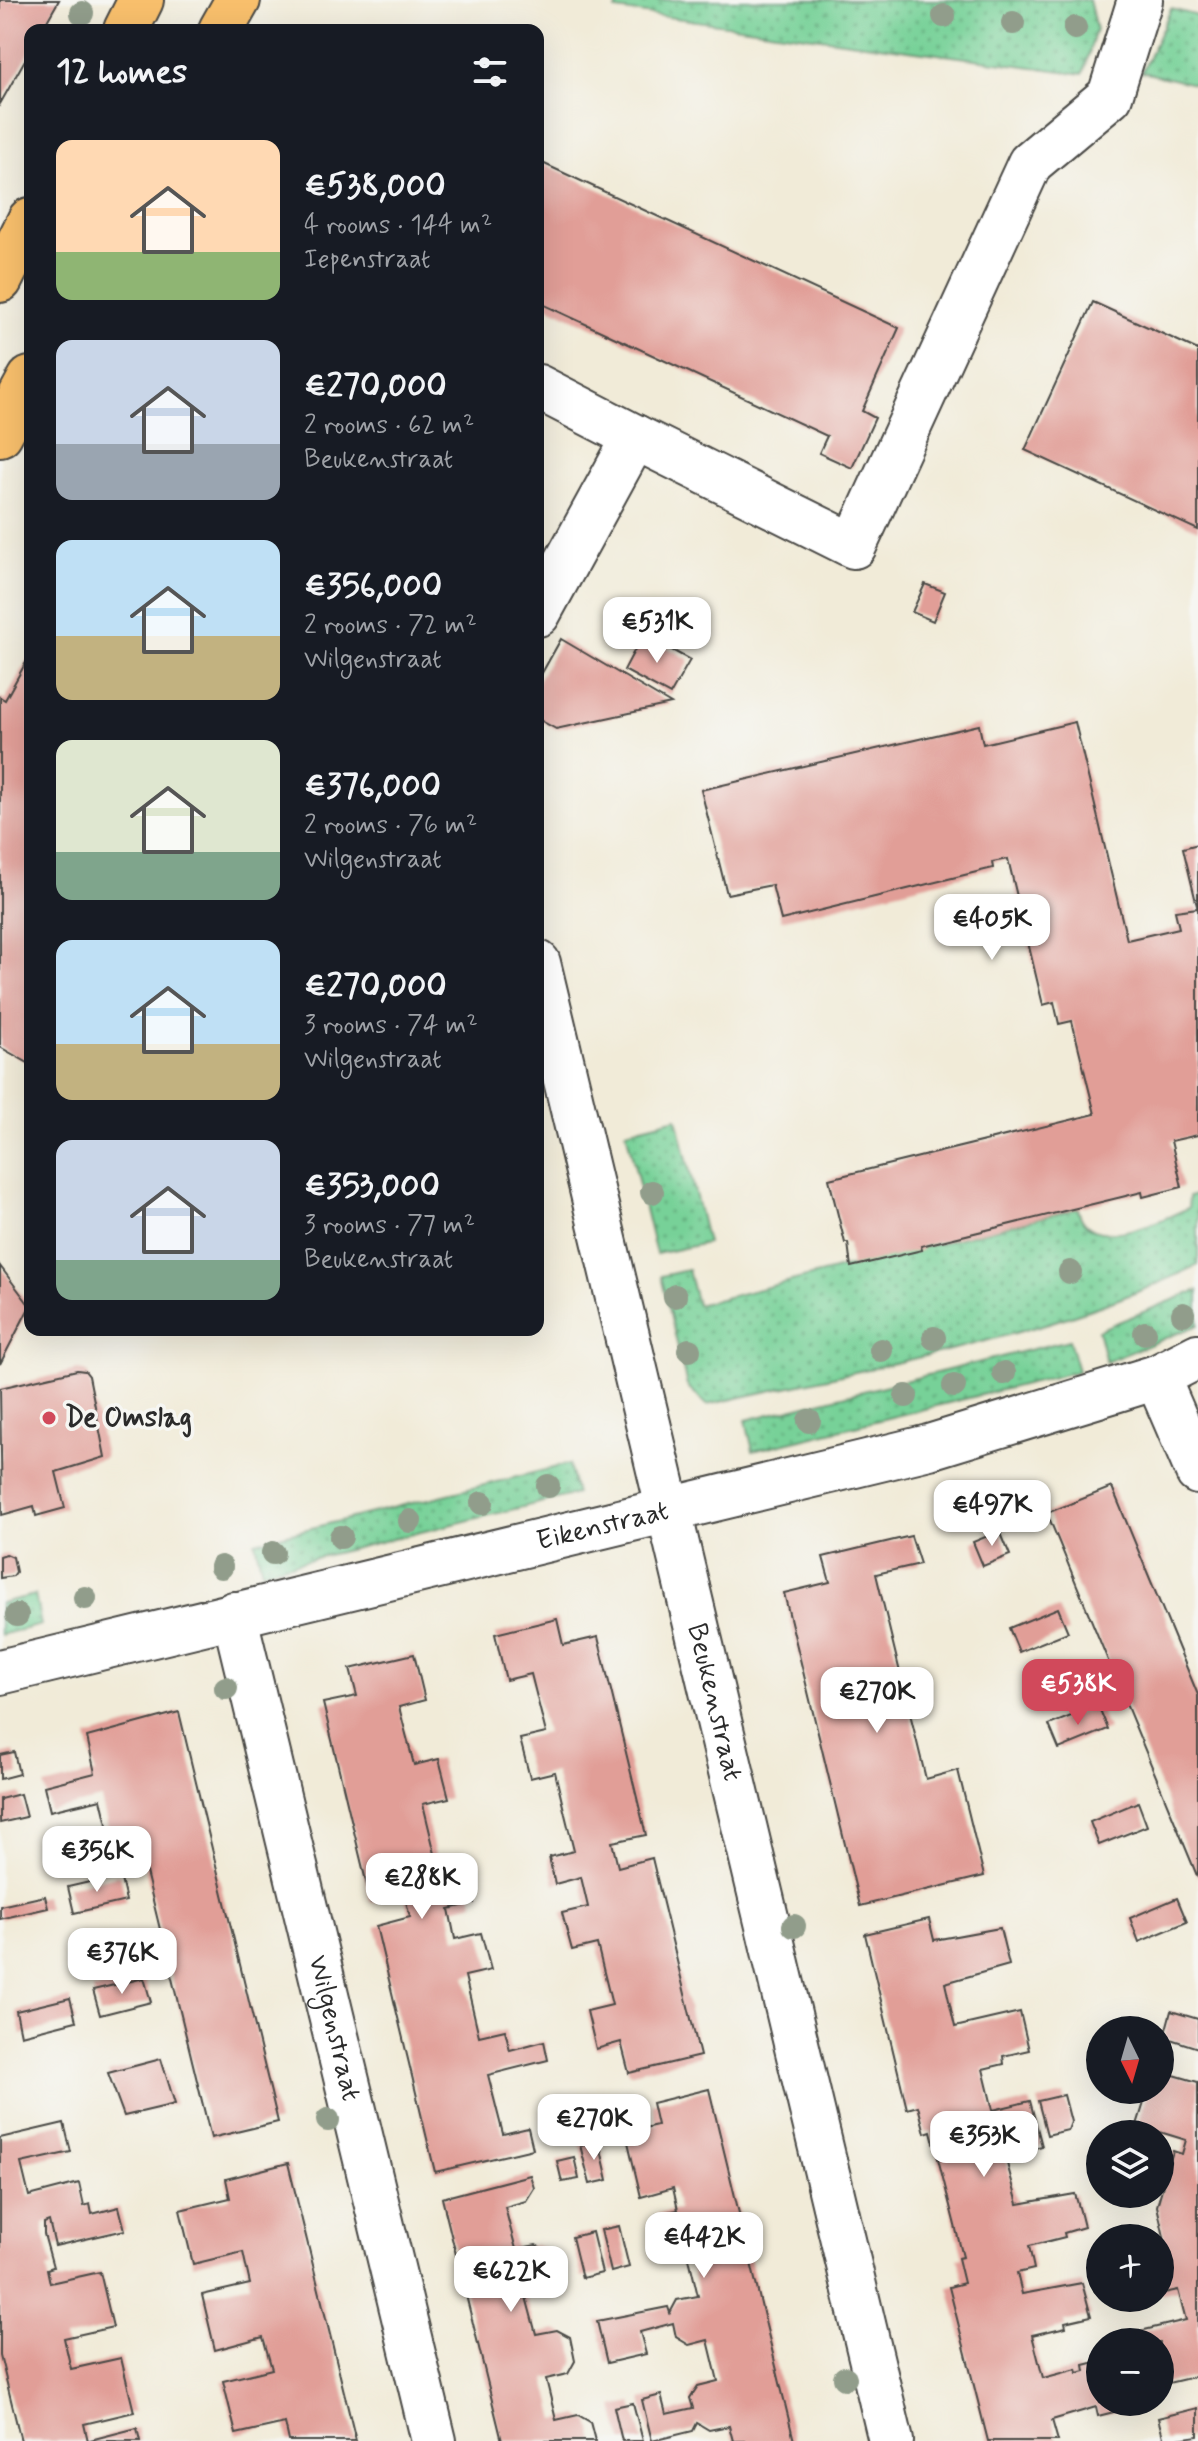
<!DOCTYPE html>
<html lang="en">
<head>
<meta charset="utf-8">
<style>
  :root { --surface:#171b24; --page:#20242c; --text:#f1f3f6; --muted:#9ea1a6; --accent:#d1495b }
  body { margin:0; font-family:Mynerve,sans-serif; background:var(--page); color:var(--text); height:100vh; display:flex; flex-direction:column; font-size:30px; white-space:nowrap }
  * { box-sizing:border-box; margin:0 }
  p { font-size:26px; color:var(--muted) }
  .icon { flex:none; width:44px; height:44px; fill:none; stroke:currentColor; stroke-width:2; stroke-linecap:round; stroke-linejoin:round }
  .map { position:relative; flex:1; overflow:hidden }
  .details { position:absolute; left:24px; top:24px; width:520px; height:1312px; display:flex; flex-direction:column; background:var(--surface); border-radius:16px; box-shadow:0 8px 32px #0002 }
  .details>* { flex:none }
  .needle { width:52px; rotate:175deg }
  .controls { position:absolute; left:1086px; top:2016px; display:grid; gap:16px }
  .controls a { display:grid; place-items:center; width:88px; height:88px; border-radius:50%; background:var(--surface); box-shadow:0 8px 32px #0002; font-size:40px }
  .price { position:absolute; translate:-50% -68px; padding:0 18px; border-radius:16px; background:#fff; color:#222; font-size:26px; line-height:52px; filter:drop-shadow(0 2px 4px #0008) }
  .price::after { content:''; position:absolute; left:50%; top:48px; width:24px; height:18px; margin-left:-12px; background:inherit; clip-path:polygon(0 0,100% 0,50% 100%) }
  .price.current { background:var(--accent); color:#fff }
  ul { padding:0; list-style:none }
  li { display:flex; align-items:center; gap:24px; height:200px; padding:0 32px }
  li span { display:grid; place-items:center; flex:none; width:224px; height:160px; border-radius:16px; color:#555 }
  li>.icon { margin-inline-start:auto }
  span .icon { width:96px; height:96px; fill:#fffc; stroke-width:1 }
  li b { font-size:34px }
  h2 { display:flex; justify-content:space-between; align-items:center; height:96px; padding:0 32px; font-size:34px }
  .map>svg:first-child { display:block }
</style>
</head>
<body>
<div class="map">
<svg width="1198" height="2441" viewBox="0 0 1198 2441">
  <defs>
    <pattern id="grass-dots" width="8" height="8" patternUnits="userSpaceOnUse" patternTransform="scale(2)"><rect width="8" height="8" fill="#77d198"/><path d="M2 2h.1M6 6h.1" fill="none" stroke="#62aa7c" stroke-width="1.8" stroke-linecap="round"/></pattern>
  </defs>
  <rect width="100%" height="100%" fill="#f6f6f2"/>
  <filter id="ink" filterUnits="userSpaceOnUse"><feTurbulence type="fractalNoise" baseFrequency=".0125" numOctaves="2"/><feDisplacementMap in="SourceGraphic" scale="16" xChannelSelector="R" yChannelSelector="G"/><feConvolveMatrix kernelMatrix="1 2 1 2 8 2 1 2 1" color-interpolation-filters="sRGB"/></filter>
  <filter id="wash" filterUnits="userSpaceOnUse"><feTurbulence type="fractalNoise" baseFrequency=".006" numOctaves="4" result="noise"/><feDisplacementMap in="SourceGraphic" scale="32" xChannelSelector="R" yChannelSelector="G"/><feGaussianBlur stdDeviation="1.8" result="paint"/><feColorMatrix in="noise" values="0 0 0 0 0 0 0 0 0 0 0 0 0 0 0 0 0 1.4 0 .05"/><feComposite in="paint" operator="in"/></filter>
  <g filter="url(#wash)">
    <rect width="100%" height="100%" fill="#f1ebd8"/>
    <g fill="url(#grass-dots)" stroke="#517e62" stroke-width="2">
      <polygon points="620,0 1089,0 1096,29 1083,74 616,10"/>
      <polygon points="1171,9 1198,16 1198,85 1142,72"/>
      <polygon points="677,1118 707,1243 656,1254 626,1131"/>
      <path d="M1198,1194V1265C1045,1340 871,1366 707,1405L687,1386L661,1276L688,1270L697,1305L1078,1208C1086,1256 1161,1221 1188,1208L1189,1197Z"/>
      <polygon points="1198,1290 1198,1325 1106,1362 1098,1330"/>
      <polygon points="1069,1340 1078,1371 753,1451 746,1420"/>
      <polygon points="569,1464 576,1494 262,1571 255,1542"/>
      <polygon points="35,1595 41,1625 0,1635 0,1603"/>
    </g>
    <g id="blocks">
      <g fill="#e19e97">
        <polygon points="0,0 59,0 42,30 30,30 30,51 0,104"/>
        <polygon points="538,161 899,328 862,411 875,418 852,468 819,453 827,436 538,302"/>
        <polygon points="1093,302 1198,350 1198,530 1025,450"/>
        <polygon points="925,584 945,592 933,621 912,612"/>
        <polygon points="643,634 690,660 670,695 624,670"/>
        <polygon points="561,639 671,704 556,729 538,719 538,680"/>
        <polygon points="30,655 30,1064 0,1047 0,697 5,700"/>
        <polygon points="1075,722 1127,940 1179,928 1175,911 1198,908 1198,1135 1171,1141 1182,1187 1143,1197 1142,1192 921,1246 922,1250 851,1267 848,1243 845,1243 829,1179 1095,1114 1072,1021 1059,1024 1054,1002 1043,1005 1008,859 992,862 993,868 781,920 772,885 727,894 701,790 979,725 983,744"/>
        <polygon points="1198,844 1198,906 1197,906 1183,848"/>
        <polygon points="0,1266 30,1306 0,1364"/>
        <polygon points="77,1370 85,1371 89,1376 105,1457 56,1472 65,1508 36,1516 34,1506 2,1515 0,1388"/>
        <polygon points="1112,1487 1198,1695 1198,1878 1047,1513"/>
        <polygon points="1000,1531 1010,1555 983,1566 973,1542"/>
        <polygon points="911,1536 920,1564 876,1574 926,1779 958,1770 984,1876 860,1906 784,1593 830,1582 823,1557"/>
        <polygon points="6,1554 13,1557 16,1572 13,1576 0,1578 0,1556"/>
        <polygon points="1058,1608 1068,1632 1019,1652 1009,1628"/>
        <polygon points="557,1619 563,1645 598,1637 646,1835 612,1842 618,1867 652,1858 700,2056 629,2073 621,2042 596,2049 587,2011 612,2005 597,1944 572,1950 562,1913 588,1907 581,1877 555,1884 549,1857 574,1851 562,1802 555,1772 530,1778 520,1739 546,1733 531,1674 506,1680 495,1634"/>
        <polygon points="414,1654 425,1700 399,1707 414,1765 439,1759 449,1798 423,1804 442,1883 468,1877 474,1903 449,1909 455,1939 481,1933 491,1970 465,1976 479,2036 505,2030 510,2050 544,2041 548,2060 488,2075 503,2134 528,2128 533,2149 435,2172 376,1926 410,1917 404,1894 371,1902 323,1703 357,1696 350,1669"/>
        <polygon points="1098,1705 1108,1729 1059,1749 1049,1725"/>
        <polygon points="179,1712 278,2122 211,2138 136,1831 110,1837 101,1799 50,1811 44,1786 95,1773 87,1737"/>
        <polygon points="14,1752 19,1774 0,1779 0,1755"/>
        <polygon points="20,1794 26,1817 0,1823 0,1799"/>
        <polygon points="1138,1802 1147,1826 1099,1845 1090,1822"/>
        <polygon points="120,1875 126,1901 74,1913 68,1887"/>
        <polygon points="45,1896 48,1908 0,1919 0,1906"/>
        <polygon points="1177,1898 1187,1922 1139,1942 1130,1918"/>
        <polygon points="929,1919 934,1940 1000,1928 1009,1965 945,1983 955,2027 1020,2012 1029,2050 1003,2056 1004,2064 983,2069 993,2110 1030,2101 1042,2146 1005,2156 1018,2204 1075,2194 1080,2211 1084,2227 1064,2233 1065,2237 1029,2246 1034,2269 1017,2273 1022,2294 1082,2283 1091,2316 1065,2322 1066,2327 1032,2335 1043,2378 1077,2369 1078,2373 1085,2371 1084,2365 1100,2361 1100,2402 1128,2402 1130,2408 1098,2416 1096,2407 1052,2420 1058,2441 988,2441 949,2287 964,2283 958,2258 963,2257 931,2131 925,2133 918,2106 907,2109 865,1934"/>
        <polygon points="144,1978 151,2002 100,2015 93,1990"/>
        <polygon points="70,1998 76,2021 21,2035 16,2011"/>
        <polygon points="1171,2011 1198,2019 1198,2048 1164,2037"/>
        <polygon points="161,2059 175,2104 124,2116 108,2073"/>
        <polygon points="1160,2071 1198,2082 1198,2376 1160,2385 1160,2342 1139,2342 1136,2332 1186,2320 1178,2290 1160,2294 1160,2252 1167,2250 1157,2206 1173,2151 1182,2154 1186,2140 1137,2125 1148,2090 1160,2090"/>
        <polygon points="709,2089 730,2176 794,2441 733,2441 729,2426 709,2430 697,2423 693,2431 652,2441 642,2400 661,2395 666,2414 693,2408 690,2398 698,2386 718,2381 708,2340 689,2345 676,2337 673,2323 640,2332 646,2354 607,2363 597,2321 668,2307 670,2313 677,2300 698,2296 688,2254 667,2259 656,2252 649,2227 657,2214 678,2210 673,2188 641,2197 628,2142 636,2130 657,2125 652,2103"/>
        <polygon points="1064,2095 1071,2122 1068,2130 1047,2135 1038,2101"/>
        <polygon points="64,2123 71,2152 21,2163 29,2196 79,2183 84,2206 90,2204 92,2214 119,2207 125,2230 55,2246 49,2221 44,2223 44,2234 53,2267 47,2269 50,2283 100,2272 113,2327 64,2338 71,2369 121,2358 134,2412 84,2424 88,2441 21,2441 0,2355 0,2138"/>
        <polygon points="599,2141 608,2180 590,2184 580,2145"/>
        <polygon points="574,2157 579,2179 562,2182 557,2161"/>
        <polygon points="288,2163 299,2208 356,2441 289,2441 285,2423 236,2434 223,2381 272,2369 263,2337 215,2350 202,2295 250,2284 246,2266 243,2252 193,2264 180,2210 230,2198 226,2179"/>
        <polygon points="530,2175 534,2188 526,2201 505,2207 510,2227 516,2249 536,2245 549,2252 555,2276 548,2288 525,2293 536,2334 557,2330 570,2337 575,2361 568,2374 546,2379 556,2420 578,2415 590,2422 595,2441 502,2441 442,2198"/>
        <polygon points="619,2226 629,2267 611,2272 601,2230"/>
        <polygon points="592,2232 602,2273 582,2278 572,2237"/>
        <polygon points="633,2403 643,2441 622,2441 614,2407"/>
        <polygon points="1198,2408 1198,2436 1164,2441 1158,2418"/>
        <polygon points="137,2428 140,2441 90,2441 90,2440"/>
      </g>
    </g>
  </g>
  <g filter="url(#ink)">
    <use href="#blocks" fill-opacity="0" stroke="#494845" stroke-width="2"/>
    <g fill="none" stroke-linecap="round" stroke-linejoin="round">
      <defs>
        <g id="minor">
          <polyline points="538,387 635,437"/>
          <polyline points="538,614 635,437 854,546 1030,163 1110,96 1140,0"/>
          <path id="s1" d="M538,963L891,2441"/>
          <polyline points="1157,1377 1198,1472"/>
          <path id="s2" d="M234,1614L434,2441"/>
          <path id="s3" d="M0,1672L929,1447L1157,1377L1198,1356"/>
        </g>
        <g id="major">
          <polyline points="126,30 141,0"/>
          <polyline points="221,30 238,0"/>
          <polyline points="0,280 30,220"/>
          <polyline points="0,434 30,379"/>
        </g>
      </defs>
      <use href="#minor" stroke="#494845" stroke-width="48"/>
      <use href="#major" stroke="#494845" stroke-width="48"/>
      <use href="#minor" stroke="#fff" stroke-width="44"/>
      <use href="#major" stroke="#f8bf6c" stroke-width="44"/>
    </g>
    <g fill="#919d8b">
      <circle cx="82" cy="13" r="12"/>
      <circle cx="944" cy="16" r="12"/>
      <circle cx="1013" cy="23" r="12"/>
      <circle cx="1075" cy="28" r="12"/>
      <circle cx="652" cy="1192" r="12"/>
      <circle cx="1070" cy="1272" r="12"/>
      <circle cx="675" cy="1296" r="12"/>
      <circle cx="1183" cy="1314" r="12"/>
      <circle cx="1145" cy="1333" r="12"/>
      <circle cx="934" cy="1338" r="12"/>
      <circle cx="689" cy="1350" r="12"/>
      <circle cx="881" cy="1350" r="12"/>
      <circle cx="1004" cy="1373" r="12"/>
      <circle cx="954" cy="1386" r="12"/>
      <circle cx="906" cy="1396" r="12"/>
      <circle cx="809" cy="1421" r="12"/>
      <circle cx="548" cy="1486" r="12"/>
      <circle cx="482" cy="1503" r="12"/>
      <circle cx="410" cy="1521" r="12"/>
      <circle cx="341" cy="1537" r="12"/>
      <circle cx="273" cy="1553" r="12"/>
      <circle cx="221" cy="1567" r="12"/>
      <circle cx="85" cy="1598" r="12"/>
      <circle cx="17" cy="1615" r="12"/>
      <circle cx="226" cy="1688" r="12"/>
      <circle cx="794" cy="1926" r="12"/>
      <circle cx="328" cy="2120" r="12"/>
      <circle cx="845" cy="2378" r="12"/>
    </g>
  </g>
  <circle fill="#d1495b" stroke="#f6f6f2" stroke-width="3" cx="49" cy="1418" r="8"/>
  <g text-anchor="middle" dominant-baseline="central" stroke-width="7" stroke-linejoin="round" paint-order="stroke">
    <g font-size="28" font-weight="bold" fill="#2b2b2b" stroke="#f6f6f2" text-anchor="start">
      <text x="65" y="1418">De Omslag</text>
    </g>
    <g font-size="28" fill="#2b2b2b" stroke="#f6f6f2">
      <text stroke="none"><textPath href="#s3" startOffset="620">Eikenstraat</textPath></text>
      <text stroke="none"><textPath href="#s1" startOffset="760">Beukenstraat</textPath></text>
      <text stroke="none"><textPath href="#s2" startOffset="426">Wilgenstraat</textPath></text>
    </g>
  </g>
</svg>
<div class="controls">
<a><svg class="needle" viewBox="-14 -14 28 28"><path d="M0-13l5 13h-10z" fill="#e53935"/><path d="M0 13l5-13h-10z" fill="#9ea1a6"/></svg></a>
<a><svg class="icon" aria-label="layers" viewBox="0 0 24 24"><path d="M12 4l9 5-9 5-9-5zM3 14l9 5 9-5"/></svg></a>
<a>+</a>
<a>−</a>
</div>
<b class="price" style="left:657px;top:665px">€531K</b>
<b class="price" style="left:992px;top:962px">€405K</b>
<b class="price" style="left:992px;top:1548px">€497K</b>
<b class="price current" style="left:1078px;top:1727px">€538K</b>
<b class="price" style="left:877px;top:1735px">€270K</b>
<b class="price" style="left:97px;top:1894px">€356K</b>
<b class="price" style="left:422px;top:1921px">€288K</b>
<b class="price" style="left:122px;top:1996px">€376K</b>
<b class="price" style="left:594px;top:2162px">€270K</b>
<b class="price" style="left:984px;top:2179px">€353K</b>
<b class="price" style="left:704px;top:2280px">€442K</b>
<b class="price" style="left:511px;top:2314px">€622K</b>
<section class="details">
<h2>12 homes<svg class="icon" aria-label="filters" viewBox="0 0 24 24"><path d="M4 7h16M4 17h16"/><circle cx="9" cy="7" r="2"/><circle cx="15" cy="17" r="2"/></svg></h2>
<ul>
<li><span style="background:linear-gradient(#ffd9b3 70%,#8fb573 0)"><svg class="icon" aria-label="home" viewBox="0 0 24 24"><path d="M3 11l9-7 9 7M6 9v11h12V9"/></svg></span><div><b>€538,000</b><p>4 rooms · 144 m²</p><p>Iepenstraat</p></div></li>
<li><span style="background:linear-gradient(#c9d6e8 65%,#9aa5b1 0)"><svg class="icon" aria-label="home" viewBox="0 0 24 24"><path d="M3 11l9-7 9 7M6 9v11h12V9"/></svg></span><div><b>€270,000</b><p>2 rooms · 62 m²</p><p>Beukenstraat</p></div></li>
<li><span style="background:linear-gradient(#bfe0f5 60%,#c2b280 0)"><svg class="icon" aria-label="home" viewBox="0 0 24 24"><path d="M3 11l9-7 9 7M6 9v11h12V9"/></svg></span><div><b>€356,000</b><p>2 rooms · 72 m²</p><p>Wilgenstraat</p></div></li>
<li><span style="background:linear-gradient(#dfe7d0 70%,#7fa58c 0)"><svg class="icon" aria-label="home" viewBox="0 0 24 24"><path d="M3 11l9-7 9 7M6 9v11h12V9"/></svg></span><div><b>€376,000</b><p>2 rooms · 76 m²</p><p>Wilgenstraat</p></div></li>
<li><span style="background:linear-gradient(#bfe0f5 65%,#c2b280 0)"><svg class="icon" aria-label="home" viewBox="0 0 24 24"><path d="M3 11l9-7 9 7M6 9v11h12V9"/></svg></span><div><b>€270,000</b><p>3 rooms · 74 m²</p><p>Wilgenstraat</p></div></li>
<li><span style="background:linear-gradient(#c9d6e8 75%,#7fa58c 0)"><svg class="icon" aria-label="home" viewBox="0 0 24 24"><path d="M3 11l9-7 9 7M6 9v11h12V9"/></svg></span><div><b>€353,000</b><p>3 rooms · 77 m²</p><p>Beukenstraat</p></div></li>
</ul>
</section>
</div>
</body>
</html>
